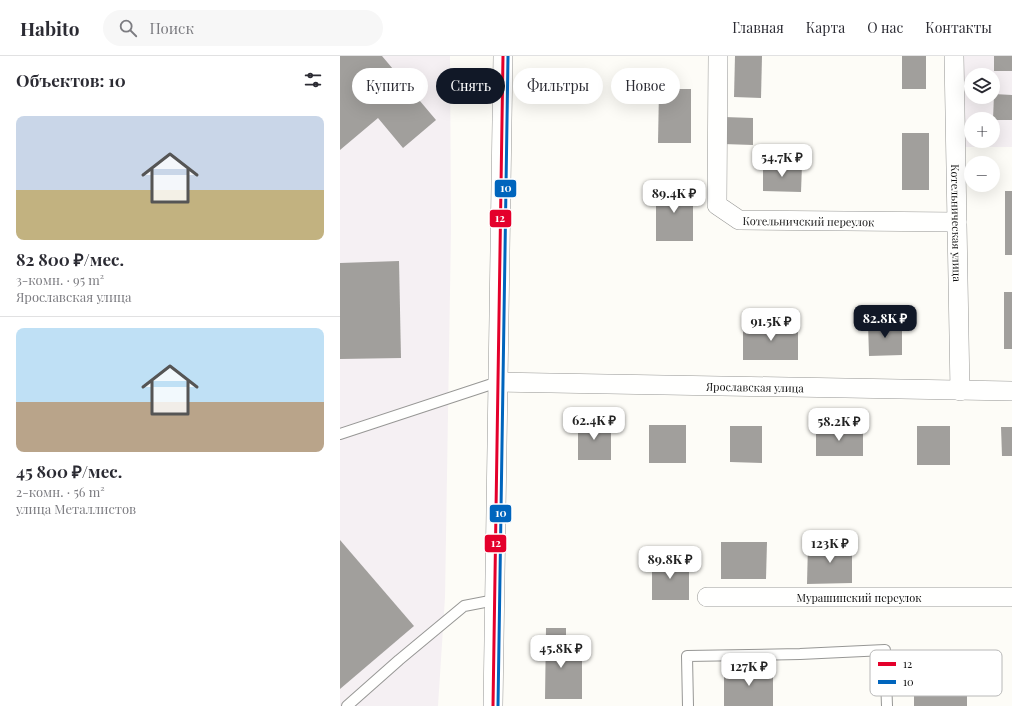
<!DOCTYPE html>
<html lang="ru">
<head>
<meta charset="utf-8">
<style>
  :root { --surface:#fff; --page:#f7f7f7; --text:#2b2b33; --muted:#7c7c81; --line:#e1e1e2; --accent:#111827 }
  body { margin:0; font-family:"Playfair Display",serif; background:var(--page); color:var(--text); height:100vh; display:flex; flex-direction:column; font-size:15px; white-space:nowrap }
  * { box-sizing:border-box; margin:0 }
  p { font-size:13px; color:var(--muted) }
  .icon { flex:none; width:22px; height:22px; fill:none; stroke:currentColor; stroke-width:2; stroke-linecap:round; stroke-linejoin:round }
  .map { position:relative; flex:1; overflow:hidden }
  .sheet { display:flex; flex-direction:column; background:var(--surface); width:340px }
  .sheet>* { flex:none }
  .banner { position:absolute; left:12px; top:12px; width:380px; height:36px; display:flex; gap:8px }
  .fabs { position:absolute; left:624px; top:12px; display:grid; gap:8px }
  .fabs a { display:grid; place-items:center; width:36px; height:36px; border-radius:50%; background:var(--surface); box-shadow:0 4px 16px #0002; font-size:20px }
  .price { position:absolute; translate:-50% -34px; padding:0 9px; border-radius:8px; background:#fff; color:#222; font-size:13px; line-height:26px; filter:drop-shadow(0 1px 2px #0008) }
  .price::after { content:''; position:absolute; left:50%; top:24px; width:12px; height:9px; margin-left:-6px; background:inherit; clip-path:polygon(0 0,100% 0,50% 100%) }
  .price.on { background:var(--accent); color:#fff }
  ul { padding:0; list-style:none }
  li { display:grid; align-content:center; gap:8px; height:212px; padding:0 16px }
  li+li { border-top:1px solid var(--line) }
  li span { display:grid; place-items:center; height:124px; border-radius:8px; color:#555 }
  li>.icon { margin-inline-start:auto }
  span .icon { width:72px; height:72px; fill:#fffc; stroke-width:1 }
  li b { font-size:17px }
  h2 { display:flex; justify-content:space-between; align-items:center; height:48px; padding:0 16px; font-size:17px }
  .tag { padding:0 14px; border-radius:18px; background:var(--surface); box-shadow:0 4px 16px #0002; font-size:14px; line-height:36px }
  .tag.on { background:var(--accent); color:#fff }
  header { display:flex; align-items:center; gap:24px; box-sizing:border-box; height:56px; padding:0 20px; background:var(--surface); border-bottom:1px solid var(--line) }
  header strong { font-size:19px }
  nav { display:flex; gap:22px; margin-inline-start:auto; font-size:14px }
  .search { width:280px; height:36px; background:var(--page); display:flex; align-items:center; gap:10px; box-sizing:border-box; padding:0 14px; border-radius:22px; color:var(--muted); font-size:15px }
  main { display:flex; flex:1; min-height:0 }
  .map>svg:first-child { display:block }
</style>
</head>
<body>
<header>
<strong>Habito</strong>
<div class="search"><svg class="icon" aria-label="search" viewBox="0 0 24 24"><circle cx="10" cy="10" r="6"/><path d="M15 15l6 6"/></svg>Поиск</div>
<nav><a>Главная</a><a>Карта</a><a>О нас</a><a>Контакты</a></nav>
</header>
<main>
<section class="sheet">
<h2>Объектов: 10<svg class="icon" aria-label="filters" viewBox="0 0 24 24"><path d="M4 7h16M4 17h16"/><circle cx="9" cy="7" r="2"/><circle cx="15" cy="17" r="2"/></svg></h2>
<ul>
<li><span style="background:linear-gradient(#c9d6e8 60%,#c2b280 0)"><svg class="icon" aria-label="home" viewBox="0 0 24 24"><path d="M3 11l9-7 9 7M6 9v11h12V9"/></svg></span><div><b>82 800 ₽/мес.</b><p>3-комн. · 95 m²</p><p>Ярославская улица</p></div></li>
<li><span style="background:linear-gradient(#bfe0f5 60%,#b9a48a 0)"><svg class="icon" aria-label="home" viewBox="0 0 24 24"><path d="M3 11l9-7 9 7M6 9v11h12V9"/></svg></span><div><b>45 800 ₽/мес.</b><p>2-комн. · 56 m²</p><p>улица Металлистов</p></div></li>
</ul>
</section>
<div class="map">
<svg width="672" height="650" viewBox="0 0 672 650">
  <rect width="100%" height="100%" fill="#fdfcf7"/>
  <g fill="#f5f0f3" fill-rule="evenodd">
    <polygon points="0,0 110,0 111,174 105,541 98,650 0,650"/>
    <path d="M618,0H672V91H613ZM631,19H653V41H631ZM631,63H653V85H631Z"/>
  </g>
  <g fill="#a19f9c">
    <polygon points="0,0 42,0 96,64 63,92 38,62 0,94"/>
    <polygon points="395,0 422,0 421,42 394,41"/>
    <rect x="562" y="0" width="24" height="33"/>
    <rect x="654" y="0" width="18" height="15"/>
    <polygon points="319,33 351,33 351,87 318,87"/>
    <polygon points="654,38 672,39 672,64 653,64"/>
    <polygon points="384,61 413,62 413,89 383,88"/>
    <rect x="562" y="77" width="27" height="57"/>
    <polygon points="423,108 462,109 461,136 423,135"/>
    <rect x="316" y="130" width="37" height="55"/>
    <rect x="665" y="135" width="7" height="64"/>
    <polygon points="59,205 61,302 0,303 0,207"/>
    <rect x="664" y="236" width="8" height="57"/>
    <polygon points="562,266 562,299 529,300 528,267"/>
    <polygon points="458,267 458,304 403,304 403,268"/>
    <rect x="238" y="366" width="33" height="38"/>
    <rect x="309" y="369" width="37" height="38"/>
    <polygon points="390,370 422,370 422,407 390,406"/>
    <rect x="577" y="370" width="33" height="39"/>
    <polygon points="476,371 523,372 523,400 476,400"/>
    <polygon points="661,371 672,371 672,400 662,400"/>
    <polygon points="0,484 74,570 0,633"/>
    <polygon points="381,486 427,486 426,523 381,523"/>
    <polygon points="512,487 512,527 467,528 468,488"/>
    <rect x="312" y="504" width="37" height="40"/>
    <polygon points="206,572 226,572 226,604 242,604 242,643 205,643"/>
    <polygon points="627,597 627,650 574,650 574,598"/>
    <polygon points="433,610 433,650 384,650 384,613"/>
  </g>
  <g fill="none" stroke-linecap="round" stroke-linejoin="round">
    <defs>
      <g id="lane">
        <polyline points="0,378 158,326"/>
        <polyline points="7,650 59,604 124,550 155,544"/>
        <polyline points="348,650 347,600 460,598 545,594 547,650"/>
      </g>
      <g id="street">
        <path id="s1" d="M378,0L377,149L399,164L617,166"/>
        <path id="s2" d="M614,0L620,335"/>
        <path id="s3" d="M158,326L672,335"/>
        <path id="s4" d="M367,541H672"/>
        <polyline points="153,650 163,0"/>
      </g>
    </defs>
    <use href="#lane" stroke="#979795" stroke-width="12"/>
    <use href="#street" stroke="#979795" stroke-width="20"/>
    <use href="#lane" stroke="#fffffe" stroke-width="10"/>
    <use href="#street" stroke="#fffffe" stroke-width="19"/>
    <defs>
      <polyline id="bus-1" points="153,650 163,0"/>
      <polyline id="bus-2" points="158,650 168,0"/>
    </defs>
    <use href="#bus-1" stroke="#fff" stroke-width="6"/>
    <use href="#bus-2" stroke="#fff" stroke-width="6"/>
    <use href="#bus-1" stroke="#e4002b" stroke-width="3"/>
    <use href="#bus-2" stroke="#0065bd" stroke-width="3"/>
  </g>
  <g text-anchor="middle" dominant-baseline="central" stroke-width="4" stroke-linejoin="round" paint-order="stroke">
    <g font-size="11" fill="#111" stroke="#fff">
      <text stroke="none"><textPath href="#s1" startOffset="245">Котельничский переулок</textPath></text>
      <text stroke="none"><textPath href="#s2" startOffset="167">Котельническая улица</textPath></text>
      <text stroke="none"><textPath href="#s3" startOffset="257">Ярославская улица</textPath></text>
      <text stroke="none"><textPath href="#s4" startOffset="152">Мурашинский переулок</textPath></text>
    </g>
  </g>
  <rect x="530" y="594" width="132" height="46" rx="6" fill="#fff" stroke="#b8b8b8" stroke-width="1"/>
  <rect x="538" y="606" width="18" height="4" fill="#e4002b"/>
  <rect x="538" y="624" width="18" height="4" fill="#0065bd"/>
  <g font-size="11" fill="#111">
    <text x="563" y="612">12</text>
    <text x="563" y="630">10</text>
  </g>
  <g stroke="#fff" stroke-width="1.5">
    <rect x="154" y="123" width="23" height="19" rx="4" fill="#0065bd"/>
    <rect x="149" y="153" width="23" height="19" rx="4" fill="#e4002b"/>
    <rect x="149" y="448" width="23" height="19" rx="4" fill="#0065bd"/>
    <rect x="144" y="478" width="23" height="19" rx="4" fill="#e4002b"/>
  </g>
  <g font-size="11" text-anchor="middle" font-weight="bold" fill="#fff">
    <text x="166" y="136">10</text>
    <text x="160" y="166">12</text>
    <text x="161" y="461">10</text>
    <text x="156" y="491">12</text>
  </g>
</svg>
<div class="fabs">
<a><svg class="icon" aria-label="layers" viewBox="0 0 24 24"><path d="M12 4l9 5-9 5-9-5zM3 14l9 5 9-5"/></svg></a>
<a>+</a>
<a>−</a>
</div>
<b class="price" style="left:442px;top:122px">54.7K ₽</b>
<b class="price" style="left:334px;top:158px">89.4K ₽</b>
<b class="price on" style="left:545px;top:283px">82.8K ₽</b>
<b class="price" style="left:431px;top:286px">91.5K ₽</b>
<b class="price" style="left:254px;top:385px">62.4K ₽</b>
<b class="price" style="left:499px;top:386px">58.2K ₽</b>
<b class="price" style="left:490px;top:508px">123K ₽</b>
<b class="price" style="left:330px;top:524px">89.8K ₽</b>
<b class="price" style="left:221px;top:613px">45.8K ₽</b>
<b class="price" style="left:409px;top:631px">127K ₽</b>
<div class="banner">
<a class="tag">Купить</a>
<a class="tag on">Снять</a>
<a class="tag">Фильтры</a>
<a class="tag">Новое</a>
</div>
</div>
</main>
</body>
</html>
